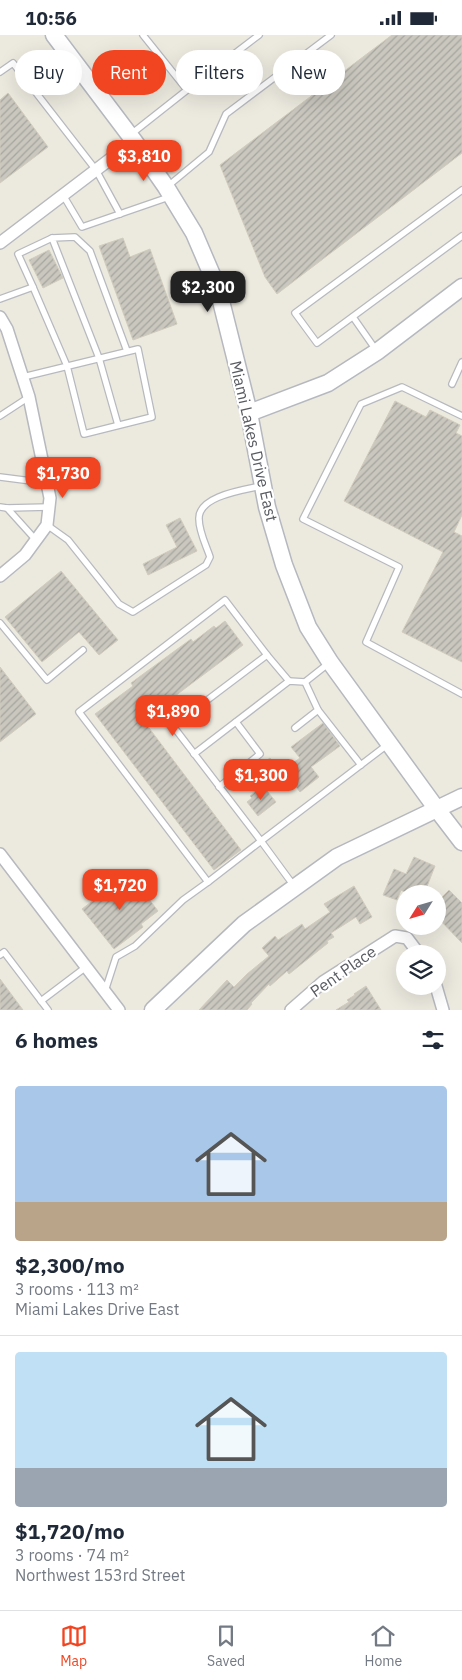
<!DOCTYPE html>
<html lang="en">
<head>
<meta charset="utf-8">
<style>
  :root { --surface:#fff; --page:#f6f6f7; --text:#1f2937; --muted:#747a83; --line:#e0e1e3; --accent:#f14420 }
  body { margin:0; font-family:"IBM Plex Sans",sans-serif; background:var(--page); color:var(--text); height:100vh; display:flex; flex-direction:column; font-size:19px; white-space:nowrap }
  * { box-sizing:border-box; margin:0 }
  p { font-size:16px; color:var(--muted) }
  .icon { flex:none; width:28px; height:28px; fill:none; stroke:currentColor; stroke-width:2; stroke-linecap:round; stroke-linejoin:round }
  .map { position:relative; height:975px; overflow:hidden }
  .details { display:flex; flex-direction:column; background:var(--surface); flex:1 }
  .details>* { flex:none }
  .top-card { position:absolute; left:15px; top:15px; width:432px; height:45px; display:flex; gap:10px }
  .needle { width:32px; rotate:233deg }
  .buttons { position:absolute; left:396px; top:850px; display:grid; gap:10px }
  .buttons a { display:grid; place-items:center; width:50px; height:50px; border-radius:50%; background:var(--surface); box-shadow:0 5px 20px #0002; font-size:25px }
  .price { position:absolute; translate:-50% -42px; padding:0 11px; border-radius:10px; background:var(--accent); color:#fff; font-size:16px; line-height:32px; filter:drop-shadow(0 1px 2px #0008) }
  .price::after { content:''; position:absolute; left:50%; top:30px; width:15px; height:11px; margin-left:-8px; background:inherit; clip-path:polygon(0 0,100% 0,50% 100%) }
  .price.current { background:#222; color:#fff }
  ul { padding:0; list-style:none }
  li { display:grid; align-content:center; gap:10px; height:265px; padding:0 15px }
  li+li { border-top:1px solid var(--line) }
  li span { display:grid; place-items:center; height:155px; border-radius:5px; color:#555 }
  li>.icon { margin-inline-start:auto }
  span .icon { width:90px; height:90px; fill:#fffc; stroke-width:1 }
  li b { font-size:21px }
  h2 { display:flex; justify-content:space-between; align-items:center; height:60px; padding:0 15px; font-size:21px }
  .tag { padding:0 18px; border-radius:22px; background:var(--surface); box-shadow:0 5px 20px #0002; font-size:18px; line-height:45px }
  .tag.current { background:var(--accent); color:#fff }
  .status { display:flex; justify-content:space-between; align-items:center; height:35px; padding:0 25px; background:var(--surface); direction:ltr }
  .status svg { height:14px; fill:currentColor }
  .tabs { display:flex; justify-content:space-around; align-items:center; height:70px; border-top:1px solid var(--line); background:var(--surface); font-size:14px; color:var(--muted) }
  .tabs a { display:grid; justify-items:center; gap:2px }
  .tabs .current { color:var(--accent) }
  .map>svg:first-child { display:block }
</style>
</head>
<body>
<div class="status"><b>10:56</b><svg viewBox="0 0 49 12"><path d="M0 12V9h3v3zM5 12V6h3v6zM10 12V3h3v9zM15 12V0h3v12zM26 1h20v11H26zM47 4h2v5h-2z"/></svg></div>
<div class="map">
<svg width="462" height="975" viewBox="0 0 462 975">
  <defs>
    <pattern id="building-hatch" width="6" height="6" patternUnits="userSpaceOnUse" patternTransform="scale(1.25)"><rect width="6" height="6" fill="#c9c7be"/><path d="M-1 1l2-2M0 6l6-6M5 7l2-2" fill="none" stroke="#a6a59e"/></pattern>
  </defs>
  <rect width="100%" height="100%" fill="#eceadf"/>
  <g fill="url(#building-hatch)" stroke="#d1ccbd">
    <polygon points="392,0 462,0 462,118 277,259 265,242 220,130"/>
    <polygon points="8,58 48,112 0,148 0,65"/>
    <polygon points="123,203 130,222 150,214 177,289 133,305 99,211"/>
    <polygon points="49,215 63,243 43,253 29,225"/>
    <polygon points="395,366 426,382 430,375 460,390 456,398 462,401 462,480 454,497 462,501 462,627 402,597 443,517 344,466"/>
    <polygon points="180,483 197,516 148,540 143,529 177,512 166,490"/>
    <polygon points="61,536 118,605 99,620 79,597 42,627 5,582"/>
    <polygon points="225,586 243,610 143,685 241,815 214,835 95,679 133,651 131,648 191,604 193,607 214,591 216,593"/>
    <polygon points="0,632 36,679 0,707"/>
    <polygon points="323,688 340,711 311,732 319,742 300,757 283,735 300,723 291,712"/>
    <polygon points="270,723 276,731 263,741 256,733"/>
    <polygon points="263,751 276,767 258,781 247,767 252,763 250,761"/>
    <polygon points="414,822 435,831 424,859 408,859 401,855 397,865 383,860 394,834 406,839"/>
    <polygon points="129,838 158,876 141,889 143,892 114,914 82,874"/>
    <polygon points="354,851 372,882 360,889 356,882 331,898 334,902 327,906 328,908 289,939 287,936 270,951 269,949 251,968 252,969 247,975 199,975 227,945 234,952 247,939 269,921 262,913 275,901 278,905 302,889 305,894 330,877 324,869"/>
    <polygon points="449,855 462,868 462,908 438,883 438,866"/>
    <polygon points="0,944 23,975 0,975"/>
    <polygon points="366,951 381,975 336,975 349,967 347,965 355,960 354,959"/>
  </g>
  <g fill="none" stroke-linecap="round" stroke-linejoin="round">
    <defs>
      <g id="lane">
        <polyline points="0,37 13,28 96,135 120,179"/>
        <polyline points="187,55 259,0"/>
        <polyline points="130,100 187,55 143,0"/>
        <polyline points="168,151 209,117 226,79 331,0"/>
        <polyline points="462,155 295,278 317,308 462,201"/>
        <polyline points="63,160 82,192 169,162"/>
        <polyline points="33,252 18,219 52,203"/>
        <polyline points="0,264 33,252 67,331 84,399 152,382 138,314 23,342"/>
        <polyline points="353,282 376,315"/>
        <polyline points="452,349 462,327"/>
        <polyline points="0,381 29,362"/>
        <polyline points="462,381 402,352 361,369 303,484 399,532 366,607 462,659"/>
        <polyline points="118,390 99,323 52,203 75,202 90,216 127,316"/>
        <polyline points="0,442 47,448"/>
        <polyline points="0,472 7,473 35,504"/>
        <polyline points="7,473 49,472"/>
        <path d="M47,490L68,505L119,569L133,577L206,530L210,522C206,510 199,497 199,484C198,461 243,455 261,451"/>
        <polyline points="0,588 47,645 83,615"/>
        <polyline points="267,620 289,646"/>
        <polyline points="318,675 361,730"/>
        <polyline points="295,693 318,675 305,647"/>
        <polyline points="194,719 289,646 305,647 329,628"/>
        <polyline points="219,752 260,719 236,687"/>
        <polyline points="294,851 261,806 208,847 79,677 225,565 267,620 173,691 261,806 387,710"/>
        <polyline points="0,920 4,917 48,975"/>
        <polyline points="105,956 116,922 135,911 183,865 208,847"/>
        <polyline points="41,966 86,932"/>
      </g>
      <g id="street">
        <polyline points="0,208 134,106"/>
        <polyline points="0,282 7,294 29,362 50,463 47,490 25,520 0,541"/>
        <polyline points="0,819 119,975"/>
        <polyline points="436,951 443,975"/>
        <polyline points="291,975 323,947 395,901 407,903 419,919"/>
      </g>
      <g id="secondary">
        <polyline points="54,0 134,106 166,152 194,198 218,254 249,378 267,472 284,530 308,592 330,627 436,773 462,807"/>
        <polyline points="249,378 328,348 378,316 462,252"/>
        <polyline points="153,975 244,889 337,822 462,762"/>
      </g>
    </defs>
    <use href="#lane" stroke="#b7b9bf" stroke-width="8"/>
    <use href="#street" stroke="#b7b9bf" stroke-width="14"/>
    <use href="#secondary" stroke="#b5b8bf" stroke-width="19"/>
    <use href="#lane" stroke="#fff" stroke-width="5.5"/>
    <use href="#street" stroke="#fff" stroke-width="11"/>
    <use href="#secondary" stroke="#fff" stroke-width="16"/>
  </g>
  <g text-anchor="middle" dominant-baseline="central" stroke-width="4.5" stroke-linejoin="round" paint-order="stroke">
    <g font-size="16" fill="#585b61" stroke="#fff">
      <text transform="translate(254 406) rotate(77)">Miami Lakes Drive East</text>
      <text transform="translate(343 936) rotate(-35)">Pent Place</text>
    </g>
  </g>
</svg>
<div class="buttons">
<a><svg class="needle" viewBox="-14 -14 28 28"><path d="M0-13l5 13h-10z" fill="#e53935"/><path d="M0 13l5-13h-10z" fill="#747a83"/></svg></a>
<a><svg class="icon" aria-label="layers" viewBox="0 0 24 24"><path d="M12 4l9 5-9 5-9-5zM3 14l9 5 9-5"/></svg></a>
</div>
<b class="price" style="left:144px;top:147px">$3,810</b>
<b class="price current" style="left:208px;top:278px">$2,300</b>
<b class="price" style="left:63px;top:464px">$1,730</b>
<b class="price" style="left:173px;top:702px">$1,890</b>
<b class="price" style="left:261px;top:766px">$1,300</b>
<b class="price" style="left:120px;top:876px">$1,720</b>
<div class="top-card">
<a class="tag">Buy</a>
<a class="tag current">Rent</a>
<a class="tag">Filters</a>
<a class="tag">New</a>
</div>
</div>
<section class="details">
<h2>6 homes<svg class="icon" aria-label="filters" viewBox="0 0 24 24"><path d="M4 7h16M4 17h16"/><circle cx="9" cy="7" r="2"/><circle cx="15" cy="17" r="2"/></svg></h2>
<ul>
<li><span style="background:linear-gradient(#a9c7e8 75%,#b9a48a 0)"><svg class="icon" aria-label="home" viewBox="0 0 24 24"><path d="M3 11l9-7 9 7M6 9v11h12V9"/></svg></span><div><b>$2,300/mo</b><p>3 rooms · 113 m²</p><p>Miami Lakes Drive East</p></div></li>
<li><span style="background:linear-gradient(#bfe0f5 75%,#9aa5b1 0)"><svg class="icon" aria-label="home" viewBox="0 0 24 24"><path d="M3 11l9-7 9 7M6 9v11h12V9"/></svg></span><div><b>$1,720/mo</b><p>3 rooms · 74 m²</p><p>Northwest 153rd Street</p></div></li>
</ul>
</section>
<nav class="tabs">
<a class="current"><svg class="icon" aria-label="map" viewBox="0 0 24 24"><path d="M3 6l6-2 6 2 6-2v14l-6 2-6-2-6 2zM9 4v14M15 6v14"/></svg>Map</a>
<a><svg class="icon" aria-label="saved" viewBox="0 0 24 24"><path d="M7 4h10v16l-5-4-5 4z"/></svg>Saved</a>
<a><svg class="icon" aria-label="home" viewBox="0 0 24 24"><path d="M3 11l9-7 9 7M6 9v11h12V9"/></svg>Home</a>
</nav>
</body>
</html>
